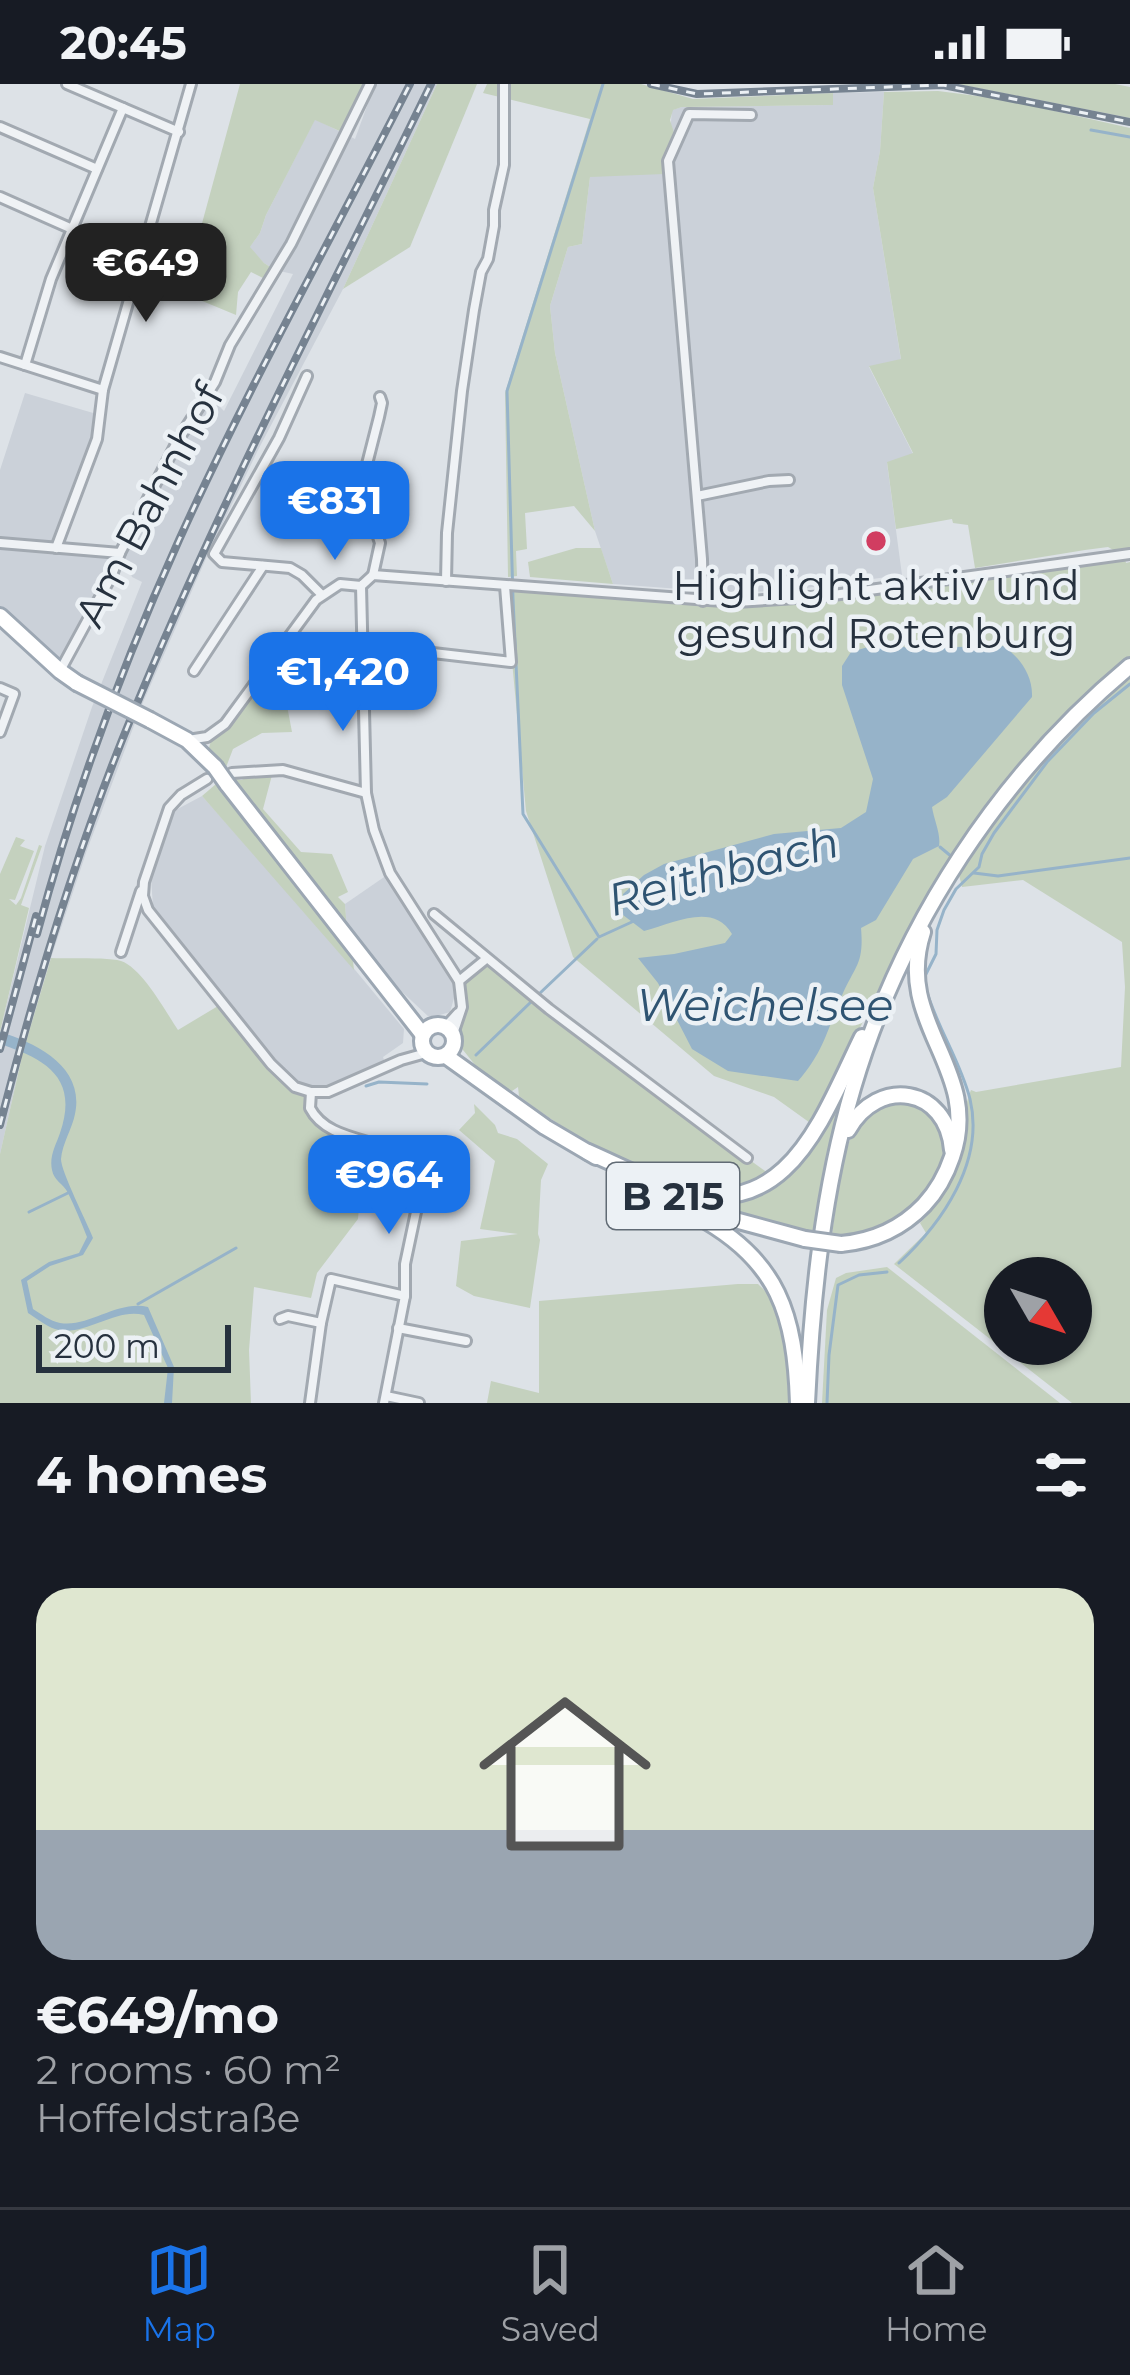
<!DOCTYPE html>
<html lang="en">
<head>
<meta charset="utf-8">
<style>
  :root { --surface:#171b24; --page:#20242c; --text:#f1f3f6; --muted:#9ea1a6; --line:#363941; --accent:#1a73e8 }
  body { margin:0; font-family:Montserrat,sans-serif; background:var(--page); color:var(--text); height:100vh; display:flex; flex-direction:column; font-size:45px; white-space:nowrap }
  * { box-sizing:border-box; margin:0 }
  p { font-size:39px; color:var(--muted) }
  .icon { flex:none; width:66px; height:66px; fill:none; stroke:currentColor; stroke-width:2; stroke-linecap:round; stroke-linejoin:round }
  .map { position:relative; height:1319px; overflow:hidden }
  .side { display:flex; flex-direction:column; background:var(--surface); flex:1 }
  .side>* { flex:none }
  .needle { width:78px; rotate:129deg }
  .controls { position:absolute; left:984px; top:1173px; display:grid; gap:24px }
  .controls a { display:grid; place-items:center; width:108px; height:108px; border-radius:50%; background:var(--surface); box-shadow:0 3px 9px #0004; font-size:60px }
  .scale { position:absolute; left:36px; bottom:30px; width:195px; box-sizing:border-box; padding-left:12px; border:6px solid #26313e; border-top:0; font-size:33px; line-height:42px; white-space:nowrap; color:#26313e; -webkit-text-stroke:9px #ecf1f5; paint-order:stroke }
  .price { position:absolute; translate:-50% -102px; padding:0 27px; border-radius:24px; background:var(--accent); color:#fff; font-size:39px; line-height:78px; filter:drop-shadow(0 3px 6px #0008) }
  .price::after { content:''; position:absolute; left:50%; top:72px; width:36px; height:27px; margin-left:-18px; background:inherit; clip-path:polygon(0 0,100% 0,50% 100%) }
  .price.on { background:#222; color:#fff }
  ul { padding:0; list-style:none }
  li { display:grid; align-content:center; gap:24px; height:636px; padding:0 36px }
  li span { display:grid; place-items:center; height:372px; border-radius:36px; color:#555 }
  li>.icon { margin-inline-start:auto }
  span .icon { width:216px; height:216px; fill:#fffc; stroke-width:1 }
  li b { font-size:51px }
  h2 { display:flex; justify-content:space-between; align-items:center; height:144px; padding:0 36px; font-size:51px }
  .status { display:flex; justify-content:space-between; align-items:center; height:84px; padding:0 60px; background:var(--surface); direction:ltr }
  .status svg { height:33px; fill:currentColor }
  .tab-bar { display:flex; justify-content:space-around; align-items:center; height:168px; border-top:3px solid var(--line); background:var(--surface); font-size:33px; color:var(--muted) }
  .tab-bar a { display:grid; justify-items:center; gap:6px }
  .tab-bar .on { color:var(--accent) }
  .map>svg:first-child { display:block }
</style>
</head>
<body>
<div class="status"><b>20:45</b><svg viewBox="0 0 49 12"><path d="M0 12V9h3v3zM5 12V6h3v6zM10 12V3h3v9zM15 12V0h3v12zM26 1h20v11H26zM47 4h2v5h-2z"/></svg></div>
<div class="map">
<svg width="1130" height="1319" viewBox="0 0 1130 1319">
  <rect width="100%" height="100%" fill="#dde2e7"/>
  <g fill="#cbd1d9">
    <polygon points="375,0 437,0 343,205 258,366 208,470 141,623 87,766 51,874 23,968 0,1070 0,948 45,762 92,623 142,498 132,493 125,472 120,470 60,587 0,532 0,386 25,309 100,331 97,355 57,464 120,469 159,391 208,311 224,327 293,190 275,186 264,179 249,164 260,149 266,131 315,35 355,55"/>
    <polygon points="884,8 880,67 873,104 901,276 869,283 913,370 887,379 902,491 798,505 734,509 613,500 595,447 555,269 550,222 568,163 582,160 590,93 665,73 669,62 672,26 682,23 832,21 833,9"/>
    <polygon points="202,712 322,846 404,945 403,959 383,973 385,979 334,1002 322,1004 302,1001 288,992 153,822 151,795 172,728"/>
    <polygon points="390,789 459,897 450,928 430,934 382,889 347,846 345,820"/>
  </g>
  <g fill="#c4d1be" fill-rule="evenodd">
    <polygon points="240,0 365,0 366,4 344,49 315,36 266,131 260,149 250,163 264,179 275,186 269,197 251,188 238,208 236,231 183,209"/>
    <polygon points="437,0 477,0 410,163 343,205"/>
    <polygon points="487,0 641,0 693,15 833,9 833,21 682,23 673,26 670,36 675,52 665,73 664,90 590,93 582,160 568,163 550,222 555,269 595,447 574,422 525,429 527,465 516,467 517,492 508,493 505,309 590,35 483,9"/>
    <polygon points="957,0 1115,0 1130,3 1130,34"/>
    <polygon points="938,7 1001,15 1130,44 1130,464 1115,467 1108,463 1085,466 975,484 968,441 953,439 952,435 896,445 887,378 913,369 869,282 901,275 873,104 880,67 884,8"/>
    <polygon points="576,464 601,464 613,500 530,493 528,478"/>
    <polygon points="1124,472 1126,479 1130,478 1130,575 1109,592 987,725 912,836 813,1041 774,1013 714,992 573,873 526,727 505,502 781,517"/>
    <polygon points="287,553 284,606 292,648 262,649 233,665 225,686 208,667 213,650"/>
    <path d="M1130,589V1319H1072L894,1180L926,1149L920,1139C945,1114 958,1088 963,1053C965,1036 964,1022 971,1006L976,1008L1121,983L1125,903L1122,858L1023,796L962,803L959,791C979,762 998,733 1019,705C1051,662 1090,625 1130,589ZM1005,1194H1071V1260H1005Z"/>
    <polygon points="257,690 272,691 263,725 301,768 332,770 348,808 338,813 345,820 347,846 232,694 241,696"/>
    <polygon points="216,700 353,877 354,886 202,712"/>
    <polygon points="16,753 25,756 20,762 34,767 15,816 9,815 16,821 21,814 39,761 42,762 21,821 29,824 0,948 0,790"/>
    <path d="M51,874C68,875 108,873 121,877C142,884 166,928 178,946L218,922L273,990L305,1014L307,1029L325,1045L358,1057L350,1094L361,1099L358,1135L317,1189L311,1214L254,1203L249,1266L251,1319H0V1070L23,968Z"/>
    <path d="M486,875L747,1074L772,1092C751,1106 717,1111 691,1106C679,1104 667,1096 656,1092C606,1070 562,1045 519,1012L518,1003L509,1009L480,987L459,961V947L464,935L465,893Z"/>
    <path d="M845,1008L815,1149L729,1126V1119C738,1117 749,1116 758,1113C801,1097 823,1045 845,1008Z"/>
    <path d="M904,1016L928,1024C934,1035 944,1047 946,1059C954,1109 877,1161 832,1151C841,1098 837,1023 904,1016Z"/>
    <polygon points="474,1020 495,1041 498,1049 517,1055 548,1080 541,1096 538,1150 540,1156 530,1224 474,1212 456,1202 461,1157 518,1150 480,1145 495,1077 459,1046 475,1029"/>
    <polygon points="887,1183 1060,1319 822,1319 827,1226 836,1194 846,1189"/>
    <path d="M738,1200H758C792,1230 790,1276 793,1319H487L491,1297L539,1309V1217Z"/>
  </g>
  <g fill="#96b3c9">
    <path d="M885,558L908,564L1003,562C1020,573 1033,592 1032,613L947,713L932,723C934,736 941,750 939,762L913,775L876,836L861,844C864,879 856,881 843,909C828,943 824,968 798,997L728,987L692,965L658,899L638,874L674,870L725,859L732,850C713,818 675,839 644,847L623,831V810L644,791L664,780L774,750L841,744L866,728L873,695L842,601V582L851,568Z"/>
    <path d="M0,948C37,959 85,983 75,1030C72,1045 62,1060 61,1075C61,1088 87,1138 93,1154L83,1171L50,1182L27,1197L33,1225C41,1230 50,1237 60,1239C89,1244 117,1216 148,1223L174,1283L172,1319H164L168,1284L144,1231C115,1223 84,1254 55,1245C46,1242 36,1234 28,1229L21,1196L49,1178L79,1169L87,1153C81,1138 75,1123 68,1109C63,1099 54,1097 52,1086C49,1072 56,1061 60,1049C79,994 46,975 0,960Z"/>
  </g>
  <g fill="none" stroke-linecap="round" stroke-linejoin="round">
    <g stroke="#96b3c9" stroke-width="3">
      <polyline points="603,0 507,307 513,515 523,730 599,853 634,837"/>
      <polyline points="1091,46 1130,53"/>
      <polyline points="940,763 952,773"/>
      <polyline points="974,789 998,792 1130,774"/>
      <polyline points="925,892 936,870 937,846 944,826 956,805 979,783 982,770 994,749 1047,678 1094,629 1130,600"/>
      <polyline points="539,910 597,855"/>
      <polyline points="476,971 532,917"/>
      <polyline points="366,1002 379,998 427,1000"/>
      <polyline points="29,1128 70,1108"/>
      <path d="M899,1179C942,1139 985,1078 970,1015C960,976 936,942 925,902"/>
      <polyline points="138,1220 236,1164"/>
      <polyline points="827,1319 829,1271 838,1201 859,1191 887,1188"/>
    </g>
    <defs>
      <g id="street">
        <polyline points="67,0 179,48"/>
        <polyline points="0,43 97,85"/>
        <polyline points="0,113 142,176"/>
        <polyline points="0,273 103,306"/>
        <polyline points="25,281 51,195 123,24"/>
        <polyline points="307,292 279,354 214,470 222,478 290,484 302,491 322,511"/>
        <polyline points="697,412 769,397 789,396"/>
        <polyline points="0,459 120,469"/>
        <polyline points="56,464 97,355 103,306 191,0"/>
        <polyline points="373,491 380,459 374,441 358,437 354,431 379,333 382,319 380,313"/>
        <polyline points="446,497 447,449 462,307 474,226 481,188 488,175 494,142 494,126 504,81 504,0"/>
        <polyline points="361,502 366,709 374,746 390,789 459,897 462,923 453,950"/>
        <polyline points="703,517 702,475 668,77 689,30 751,31"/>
        <polyline points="433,569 511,578 505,502"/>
        <polyline points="61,585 112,491 120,469 178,356 215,298 230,261 291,160 370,0"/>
        <polyline points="194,587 263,482"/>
        <polyline points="0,604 14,610 0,648"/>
        <polyline points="188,656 207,653 225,640 316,516 340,500 361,502 373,491 736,518 826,512 1130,470"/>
        <polyline points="232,689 283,686 366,709"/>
        <polyline points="207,695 181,711 169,724 144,798 143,812 148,826 271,980 295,1003 311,1008 328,1008 401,976 426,969"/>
        <polyline points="434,830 549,925 747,1074"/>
        <polyline points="121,868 141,807"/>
        <polyline points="459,897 486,875"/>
        <polyline points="443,942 448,940 458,929"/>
        <path d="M311,1008L310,1024C331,1065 400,1050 424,1090L405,1180V1212L384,1319"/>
        <polyline points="280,1235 288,1232 321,1239"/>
        <polyline points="398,1244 466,1257"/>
        <polyline points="386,1312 419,1319"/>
        <polyline points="310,1319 321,1239 331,1195 405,1212"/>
      </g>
      <g id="primary">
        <polyline points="0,532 60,587 77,599"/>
        <polyline points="150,636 187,656 215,683"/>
        <polyline points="227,700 423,951"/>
        <circle cx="438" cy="957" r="16"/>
        <polyline points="446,972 545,1043 596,1073"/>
        <path d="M848,1046C878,992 947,1003 952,1066"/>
        <path d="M588,1068C613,1079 639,1092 665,1102C785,1146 820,1039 862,953"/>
        <path d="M622,1091C646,1107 671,1118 697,1132C779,1176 795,1231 798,1319"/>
        <polyline points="669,1110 735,1136 805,1155"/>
        <path d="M841,1160C873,1157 902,1144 924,1121C937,1107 946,1091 952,1073C983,985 893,940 923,848"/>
        <path d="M807,1319C812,1213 823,1106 853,1004C901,841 1000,690 1130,582"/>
      </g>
    </defs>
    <use href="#street" stroke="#a2a9b1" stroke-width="14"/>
    <use href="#primary" stroke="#9ca7b3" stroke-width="20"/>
    <use href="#street" stroke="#eff2f5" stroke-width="8"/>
    <use href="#primary" stroke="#fff" stroke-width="14"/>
    <defs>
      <g id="rail">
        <polyline points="651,0 697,10 943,1 1130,38"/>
        <path d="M37,850C73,715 122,582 179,456C249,301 333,152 410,0"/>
        <polyline points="0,965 36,832"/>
        <path d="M0,1041C35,903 77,765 131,634C220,417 329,210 431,0"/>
      </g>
    </defs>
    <use href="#rail" stroke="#768391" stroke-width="8"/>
    <use href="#rail" stroke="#ecf1f5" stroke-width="3" stroke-dasharray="9" stroke-linecap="butt"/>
    <defs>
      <g id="primary-bridge">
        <polyline points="77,599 150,636"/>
        <polyline points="215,683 227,700"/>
        <polyline points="805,1155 841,1160"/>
      </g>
    </defs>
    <use href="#primary-bridge" stroke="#9ca7b3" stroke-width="20" stroke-linecap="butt"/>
    <use href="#primary-bridge" stroke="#fff" stroke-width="14"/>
  </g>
  <circle fill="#d13d61" stroke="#ecf1f5" stroke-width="4.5" cx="876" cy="457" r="12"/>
  <g text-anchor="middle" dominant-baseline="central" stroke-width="9" stroke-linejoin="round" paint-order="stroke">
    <rect fill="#ecf1f5" stroke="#616b75" stroke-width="3" x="607" y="1079" width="132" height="66" rx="9"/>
    <g font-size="39" font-weight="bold" fill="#26313e">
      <text x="673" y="1112">B 215</text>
    </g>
    <g font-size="42" fill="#26313e" stroke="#ecf1f5">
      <text transform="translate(149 421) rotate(-62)">Am Bahnhof</text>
    </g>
    <g font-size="42" fill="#26313e" stroke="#ecf1f5">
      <text x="876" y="501">Highlight aktiv und<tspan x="876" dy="48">gesund Rotenburg</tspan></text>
    </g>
    <g font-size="45" font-style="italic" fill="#2f5472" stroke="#ecf1f5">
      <text transform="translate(723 786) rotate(-15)">Reithbach</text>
      <text x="765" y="920">Weichelsee</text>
    </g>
  </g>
</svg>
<div class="controls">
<a><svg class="needle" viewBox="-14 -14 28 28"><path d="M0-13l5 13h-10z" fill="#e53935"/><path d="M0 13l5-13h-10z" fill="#9ea1a6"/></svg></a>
</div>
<div class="scale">200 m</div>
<b class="price on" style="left:146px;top:241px">€649</b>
<b class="price" style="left:335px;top:479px">€831</b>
<b class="price" style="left:343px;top:650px">€1,420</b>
<b class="price" style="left:389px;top:1153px">€964</b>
</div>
<section class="side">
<h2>4 homes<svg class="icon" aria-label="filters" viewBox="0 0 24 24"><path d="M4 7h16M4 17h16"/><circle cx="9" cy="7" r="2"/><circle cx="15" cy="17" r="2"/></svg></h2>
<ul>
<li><span style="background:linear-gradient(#dfe7d0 65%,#9aa5b1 0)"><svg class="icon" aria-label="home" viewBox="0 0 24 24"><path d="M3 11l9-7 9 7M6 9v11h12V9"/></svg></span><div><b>€649/mo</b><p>2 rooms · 60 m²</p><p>Hoffeldstraße</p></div></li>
</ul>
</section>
<nav class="tab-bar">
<a class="on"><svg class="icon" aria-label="map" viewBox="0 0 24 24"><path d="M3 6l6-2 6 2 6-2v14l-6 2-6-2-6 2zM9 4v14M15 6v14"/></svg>Map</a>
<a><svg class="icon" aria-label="saved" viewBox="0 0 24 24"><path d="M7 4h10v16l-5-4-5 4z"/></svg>Saved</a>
<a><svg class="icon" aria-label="home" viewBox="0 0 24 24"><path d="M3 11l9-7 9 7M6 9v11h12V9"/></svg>Home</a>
</nav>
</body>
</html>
